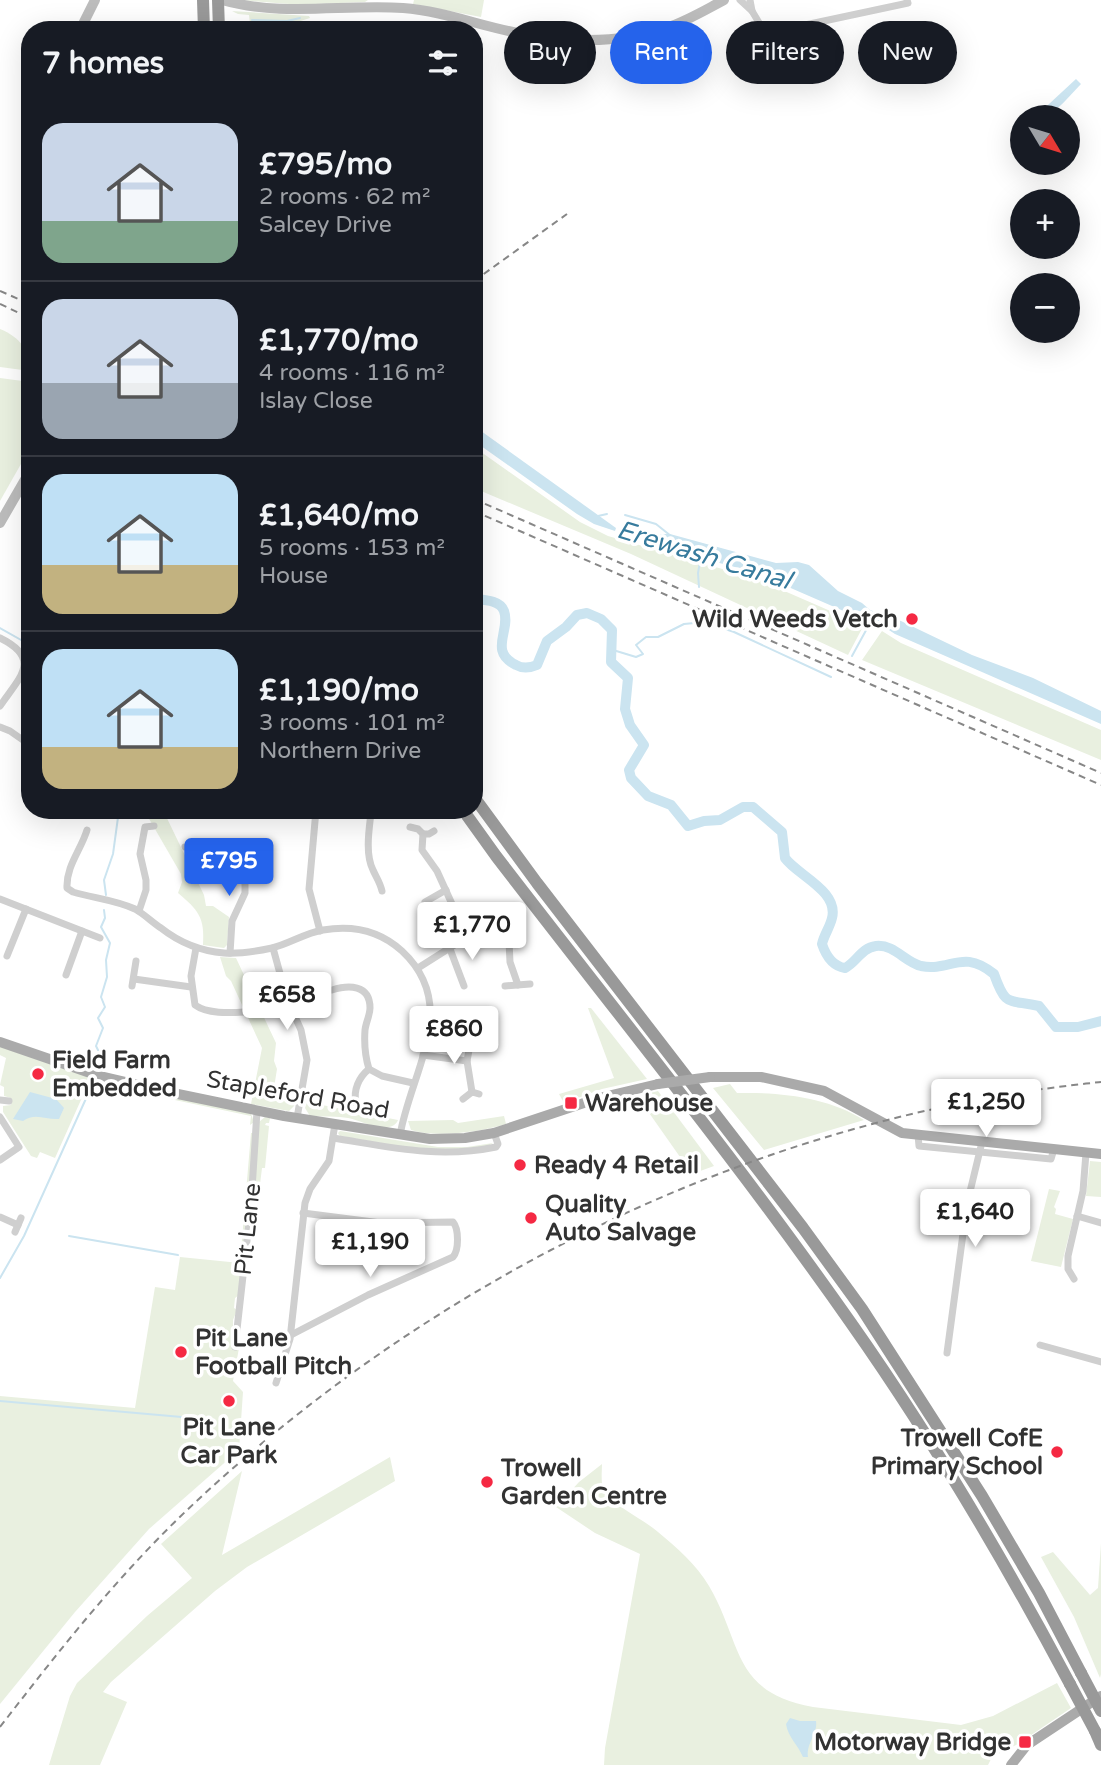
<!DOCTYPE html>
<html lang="en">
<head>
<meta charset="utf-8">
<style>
  :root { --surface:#171b24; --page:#20242c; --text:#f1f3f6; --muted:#9ea1a6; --line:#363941; --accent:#2563eb }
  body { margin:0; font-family:"Varela Round",sans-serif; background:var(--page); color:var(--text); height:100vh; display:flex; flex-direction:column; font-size:26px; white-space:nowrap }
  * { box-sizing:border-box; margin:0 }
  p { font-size:23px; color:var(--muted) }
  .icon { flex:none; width:38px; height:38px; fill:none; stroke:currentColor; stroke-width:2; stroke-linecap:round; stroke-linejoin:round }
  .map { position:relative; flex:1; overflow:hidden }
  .panel { position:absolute; left:21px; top:21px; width:462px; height:798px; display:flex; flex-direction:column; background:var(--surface); border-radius:28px; box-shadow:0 7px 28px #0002 }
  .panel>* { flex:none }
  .guide { position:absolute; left:504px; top:21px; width:492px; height:63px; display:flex; gap:14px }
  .needle { width:46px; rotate:128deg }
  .tools { position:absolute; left:1010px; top:105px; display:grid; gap:14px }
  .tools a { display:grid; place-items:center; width:70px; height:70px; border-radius:50%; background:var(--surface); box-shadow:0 7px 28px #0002; font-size:35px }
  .price { position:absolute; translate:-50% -60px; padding:0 16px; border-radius:7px; background:#fff; color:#222; font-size:23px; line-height:46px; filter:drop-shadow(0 2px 4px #0008) }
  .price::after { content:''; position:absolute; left:50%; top:42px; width:21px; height:16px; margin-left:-10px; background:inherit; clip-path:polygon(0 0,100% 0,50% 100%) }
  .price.active { background:var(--accent); color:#fff }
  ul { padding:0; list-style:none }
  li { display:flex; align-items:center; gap:21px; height:175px; padding:0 21px }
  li+li { border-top:2px solid var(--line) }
  li span { display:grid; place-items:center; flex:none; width:196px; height:140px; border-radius:21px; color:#555 }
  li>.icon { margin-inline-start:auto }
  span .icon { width:84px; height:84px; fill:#fffc; stroke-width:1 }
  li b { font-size:30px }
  h2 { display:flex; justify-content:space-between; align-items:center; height:84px; padding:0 21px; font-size:30px }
  .chip { padding:0 24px; border-radius:32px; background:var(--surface); box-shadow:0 7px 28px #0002; font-size:24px; line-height:63px }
  .chip.active { background:var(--accent); color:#fff }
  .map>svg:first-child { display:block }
</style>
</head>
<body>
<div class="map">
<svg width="1101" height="1765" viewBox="0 0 1101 1765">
  <rect width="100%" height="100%" fill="#fff"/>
  <g fill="#e9f0e0">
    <polygon points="239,0 368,0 365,2 316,4 315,6"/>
    <polygon points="414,0 484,0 481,17 413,4"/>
    <polygon points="232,11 309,16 310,18 294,23 250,24 249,15 238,14"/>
    <path d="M0,329C20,337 30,351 30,371L0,367Z"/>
    <polygon points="0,378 30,382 30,448 0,501"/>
    <polygon points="474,447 580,522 608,536 757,579 851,620 865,623 848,655 631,554 474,488"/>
    <polygon points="882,631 901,643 1101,730 1101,760 862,660"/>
    <path d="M144,810H163L204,895L206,906H213L229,917L227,945L224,948L203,945C205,917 198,910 178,893L182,882L181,874Z"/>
    <polygon points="220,957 236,958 276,1043 274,1061 277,1069 273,1094 296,1098 294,1106 289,1111 251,1104 262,1048 231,981 226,976"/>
    <polygon points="588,1008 591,1008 647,1079 602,1089 564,1103 559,1094 614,1078"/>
    <polygon points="0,1046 251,1114 254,1122 250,1125 251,1116 89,1082 55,1158 40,1152 37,1158 31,1156 3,1112 3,1106 11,1105 11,1098 4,1096 4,1087 0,1085 6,1058 0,1055"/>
    <path d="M730,1084L737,1093C779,1092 828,1097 864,1120L764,1150L713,1088Z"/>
    <polygon points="658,1091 714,1166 692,1174 640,1100 631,1102 631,1098"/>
    <path d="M307,1102L398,1120C391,1137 360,1120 348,1118C338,1116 322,1117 310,1116L305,1108Z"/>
    <path d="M504,1116L506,1124C480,1132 437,1138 411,1130L408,1121L453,1120L458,1123Z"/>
    <polygon points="265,1117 270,1118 269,1123 266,1123 265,1125 269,1126 265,1168 262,1168 260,1184 255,1184 259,1122"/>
    <path d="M340,1131L438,1147H467L493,1143C465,1162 374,1141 340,1136L338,1133Z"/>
    <polygon points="251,1133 253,1133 251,1183 239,1295 235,1298 234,1308 237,1310 233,1320 233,1346 239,1348 233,1381 243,1392 239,1450 149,1529 75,1612 0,1704 0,1396 135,1408 155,1287 175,1290 180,1257 240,1263"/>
    <polygon points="1090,1161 1101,1162 1101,1197 1086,1196"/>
    <polygon points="1049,1189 1060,1191 1054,1207 1056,1209 1055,1214 1073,1219 1061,1267 1031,1261"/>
    <polygon points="390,1457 395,1481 247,1567 215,1591 111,1682 103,1692 127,1702 100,1765 49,1765 70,1696 77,1683 147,1616 192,1578 161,1544 242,1471 222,1555"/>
    <path d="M602,1464C602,1473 600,1487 606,1494C617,1507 644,1520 658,1532C677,1548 696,1564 709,1586C743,1644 731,1692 813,1707L961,1725L993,1716L1057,1683L1071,1708L1018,1744L992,1757L988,1765H604L605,1748L640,1554L595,1533L556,1507L579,1482Z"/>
    <polygon points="1101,1543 1101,1674 1100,1678 1074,1617 1041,1557 1053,1552 1090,1595 1098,1588"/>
  </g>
  <g fill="#cbe4f0">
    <path d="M1076,79L1081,84C1067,98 1055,117 1035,117Z"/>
    <polygon points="474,426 616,528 615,531 594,524 577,514 474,441"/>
    <polygon points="621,529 650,538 657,534 670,534 776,563 798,562 809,565 838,591 862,603 870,610 901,621 972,655 1033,678 1101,711 1101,724 895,634 869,617 855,616 754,572 654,546 649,542 620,532"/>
    <path d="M30,1092L56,1099L64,1108L59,1119C46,1120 35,1112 23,1121L13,1119Z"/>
    <path d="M790,1718L800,1721H816C818,1734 806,1743 808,1757H803C798,1745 788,1737 786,1724Z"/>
  </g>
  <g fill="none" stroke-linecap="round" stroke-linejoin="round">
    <g stroke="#cbe4f0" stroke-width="2">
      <polyline points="252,20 287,21 300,18"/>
      <polyline points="625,515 656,524 671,536"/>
      <polyline points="598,516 607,514"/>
      <polyline points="699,587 698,573 700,562"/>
      <polyline points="0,628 30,645"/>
      <polyline points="613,650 636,657 643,654 636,645 646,637 658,637 684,624 705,622 734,632 831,677"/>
      <polyline points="852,656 870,623"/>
      <polyline points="106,895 104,880 113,854 119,810"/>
      <polyline points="98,1069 101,1056 96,1046 103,1028 98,1018 105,1007 101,997 107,977 106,960 110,943 101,927 105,918 104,910"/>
      <polyline points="69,1236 178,1255"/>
      <polyline points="0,1278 24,1236 93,1083"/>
      <polyline points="0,1401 193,1418 202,1421"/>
    </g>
    <path stroke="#cbe4f0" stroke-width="10" d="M474,599C484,600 500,600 504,611C511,631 488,651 516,665C523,669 530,668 537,665L547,641L566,627L577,615L587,613L601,619L612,630L611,662L628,678L625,709L630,725L644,745L629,770L631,778L648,796L671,805L688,826L704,821L720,820L743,807H753L782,832L785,858C797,875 839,891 832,918C830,927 824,935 822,944C826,956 832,966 845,968C857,962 861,948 876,946C894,944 905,962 921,966C951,972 962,948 994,974C1006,1008 1008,999 1039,1006L1056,1027H1078L1101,1021"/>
    <g stroke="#cfcfcf" stroke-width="7">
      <polyline points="740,0 752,11"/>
      <polyline points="750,0 752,11 761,26 777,31 908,3 907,0"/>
      <polyline points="157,30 158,29"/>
      <path d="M0,638C43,659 19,678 0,706"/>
      <polyline points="0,727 10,731 30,745"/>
      <polyline points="316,810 309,889 320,931"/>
      <polyline points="355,810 378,814"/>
      <path d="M371,813C369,830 365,854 373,870C376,877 380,882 382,891"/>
      <polyline points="410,827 418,829 423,834 422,850 437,871 467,937"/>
      <path d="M87,830C81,850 66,866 67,888L73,892C93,898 116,900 135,909C144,914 152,922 161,928C180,943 200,951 224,953C240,954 258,951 272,948C289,944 305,933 323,930C352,925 379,930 402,951C461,1006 411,1071 400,1135"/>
      <polyline points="423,834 429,834 434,831"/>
      <polyline points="185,847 205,842 247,853"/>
      <polyline points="0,899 100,938"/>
      <polyline points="425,902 446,890"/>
      <polyline points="139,911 146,890 146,880 140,854 145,827 154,826"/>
      <polyline points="509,942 510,962 518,985"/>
      <path d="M196,948L191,976L195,1005C207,1014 229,1013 244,1012"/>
      <polyline points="273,948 287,999 301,1030 307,1060 297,1118"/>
      <polyline points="450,949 464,986"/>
      <polyline points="230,953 232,921 245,893 245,868 249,845"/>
      <polyline points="7,956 26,909"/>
      <polyline points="418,968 467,937 520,943"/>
      <polyline points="66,975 82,931"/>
      <polyline points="134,979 191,987"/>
      <polyline points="132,986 136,961"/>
      <polyline points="505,986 530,984"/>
      <path d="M332,990C348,985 370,984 370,1008C370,1015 366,1022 365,1030C364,1044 365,1056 369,1069L382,1076L413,1083"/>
      <polyline points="274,1004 287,999"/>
      <polyline points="471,1039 467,1061 472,1092"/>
      <polyline points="423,1055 467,1061"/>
      <polyline points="463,1099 472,1092 479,1094"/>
      <polyline points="0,1100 9,1101"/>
      <path d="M356,1103C353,1090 359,1077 369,1069"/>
      <polyline points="0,1117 19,1147 0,1160"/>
      <polyline points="918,1135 919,1146 1051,1159 1054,1149"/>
      <path d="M333,1138C390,1147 438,1159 496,1147L498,1144L494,1133"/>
      <polyline points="1077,1216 1101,1223"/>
      <polyline points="0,1217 18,1225"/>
      <polyline points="15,1232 21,1218"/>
      <polyline points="1074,1279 1068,1269 1068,1256 1083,1191 1086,1153"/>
      <path d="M291,1335L368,1295L453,1257C459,1250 459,1229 453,1222L381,1223L303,1213"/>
      <polyline points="1040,1345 1101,1362"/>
      <polyline points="235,1347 251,1205 257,1111"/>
      <polyline points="947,1353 967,1204 982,1142"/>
      <polyline points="276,1383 290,1339 305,1203 310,1189 329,1161 335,1124"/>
    </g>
    <g stroke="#bcbcbc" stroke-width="10">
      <path d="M222,0C282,17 343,4 403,8C443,11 480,26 518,33C566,42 620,44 666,28C687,21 705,10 724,0"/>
      <polyline points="80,30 95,0"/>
      <polyline points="0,523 30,471"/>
    </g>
    <g stroke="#aaa" stroke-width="10">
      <polyline points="0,1042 96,1075 173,1093 284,1116 430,1139 465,1138 494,1133 599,1098 658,1084"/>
      <polyline points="710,1077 761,1077 824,1091 902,1133 1101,1154"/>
      <polyline points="1011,1765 1027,1745 1101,1696"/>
    </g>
    <g stroke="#999" stroke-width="12">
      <polyline points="203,0 204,30"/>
      <polyline points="218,0 219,30"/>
      <polyline points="474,797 537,883 803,1228 862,1309 982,1496 1039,1593 1081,1673"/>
      <path d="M463,810L496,856C615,1011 739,1163 851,1323C932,1438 1004,1560 1070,1684"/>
      <polyline points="1095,1731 1101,1745"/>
    </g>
    <g stroke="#878787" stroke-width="2" stroke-dasharray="7 5" stroke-linecap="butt">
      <polyline points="474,281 567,214"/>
      <polyline points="0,291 30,304"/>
      <polyline points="0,304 30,318"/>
      <polyline points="474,499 1101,773"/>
      <polyline points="474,511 1101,785"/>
      <path d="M0,1727C58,1652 116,1578 185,1512C432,1277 760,1116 1101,1082"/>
    </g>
    <polyline stroke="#aaa" stroke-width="10" points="658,1084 710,1077"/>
    <g stroke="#999" stroke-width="12">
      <polyline points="1081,1673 1101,1711"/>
      <polyline points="1070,1684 1095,1731"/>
    </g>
  </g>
  <g fill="#f52943" stroke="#fff" stroke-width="2.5">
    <circle cx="912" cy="619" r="7"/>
    <circle cx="38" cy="1074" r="7"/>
    <rect x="564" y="1096" width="14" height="14" rx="3.5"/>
    <circle cx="520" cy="1165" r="7"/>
    <circle cx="531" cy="1218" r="7"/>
    <circle cx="181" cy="1352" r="7"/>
    <circle cx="229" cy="1401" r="7"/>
    <circle cx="1057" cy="1452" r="7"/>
    <circle cx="487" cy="1482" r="7"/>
    <rect x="1018" y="1735" width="14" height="14" rx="3.5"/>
  </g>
  <g text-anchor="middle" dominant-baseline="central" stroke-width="7" stroke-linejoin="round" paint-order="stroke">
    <g font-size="24" font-weight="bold" fill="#323232" stroke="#fff" text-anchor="start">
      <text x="898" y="619" text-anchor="end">Wild Weeds Vetch</text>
      <text x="52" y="1060">Field Farm<tspan x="52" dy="28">Embedded</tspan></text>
      <text x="585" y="1103">Warehouse</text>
      <text x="534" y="1165">Ready 4 Retail</text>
      <text x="545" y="1204">Quality<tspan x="545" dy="28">Auto Salvage</tspan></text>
      <text x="195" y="1338">Pit Lane<tspan x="195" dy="28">Football Pitch</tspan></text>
      <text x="229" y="1427" text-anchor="middle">Pit Lane<tspan x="229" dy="28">Car Park</tspan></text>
      <text x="1043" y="1438" text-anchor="end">Trowell CofE<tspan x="1043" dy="28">Primary School</tspan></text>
      <text x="501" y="1468">Trowell<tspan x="501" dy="28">Garden Centre</tspan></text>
      <text x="1011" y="1742" text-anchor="end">Motorway Bridge</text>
    </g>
    <g font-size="24" fill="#323232" stroke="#fff">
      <text transform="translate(298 1095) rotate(10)">Stapleford Road</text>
      <text transform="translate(248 1229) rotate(-84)">Pit Lane</text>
    </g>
    <g font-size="26" font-style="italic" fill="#377b9d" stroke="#fff">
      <text transform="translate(704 555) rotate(17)">Erewash Canal</text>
    </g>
  </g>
</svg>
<div class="tools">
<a><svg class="needle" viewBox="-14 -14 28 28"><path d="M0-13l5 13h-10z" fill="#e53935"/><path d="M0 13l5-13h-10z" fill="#9ea1a6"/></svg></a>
<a>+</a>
<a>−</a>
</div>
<b class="price active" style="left:229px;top:898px">£795</b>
<b class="price" style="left:472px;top:962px">£1,770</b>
<b class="price" style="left:287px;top:1032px">£658</b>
<b class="price" style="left:454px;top:1066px">£860</b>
<b class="price" style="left:986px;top:1139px">£1,250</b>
<b class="price" style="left:975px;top:1249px">£1,640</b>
<b class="price" style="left:370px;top:1279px">£1,190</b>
<div class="guide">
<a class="chip">Buy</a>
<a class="chip active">Rent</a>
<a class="chip">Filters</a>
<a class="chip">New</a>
</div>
<section class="panel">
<h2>7 homes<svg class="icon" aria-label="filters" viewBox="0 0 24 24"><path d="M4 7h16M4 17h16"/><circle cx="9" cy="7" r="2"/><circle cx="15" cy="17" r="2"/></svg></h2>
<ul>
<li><span style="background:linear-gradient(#c9d6e8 70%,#7fa58c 0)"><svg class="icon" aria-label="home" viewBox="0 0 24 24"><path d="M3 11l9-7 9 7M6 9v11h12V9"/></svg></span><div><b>£795/mo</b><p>2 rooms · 62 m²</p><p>Salcey Drive</p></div></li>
<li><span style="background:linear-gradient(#c9d6e8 60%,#9aa5b1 0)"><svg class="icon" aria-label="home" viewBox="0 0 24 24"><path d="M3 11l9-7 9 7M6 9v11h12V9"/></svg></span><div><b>£1,770/mo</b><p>4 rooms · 116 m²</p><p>Islay Close</p></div></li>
<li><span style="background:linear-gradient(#bfe0f5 65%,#c2b280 0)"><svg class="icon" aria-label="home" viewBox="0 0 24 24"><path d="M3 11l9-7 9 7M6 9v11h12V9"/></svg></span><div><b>£1,640/mo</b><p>5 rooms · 153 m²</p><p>House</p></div></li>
<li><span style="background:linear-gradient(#bfe0f5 70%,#c2b280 0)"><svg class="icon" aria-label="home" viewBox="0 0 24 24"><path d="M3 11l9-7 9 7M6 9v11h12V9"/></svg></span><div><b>£1,190/mo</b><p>3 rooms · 101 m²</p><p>Northern Drive</p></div></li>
</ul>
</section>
</div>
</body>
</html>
